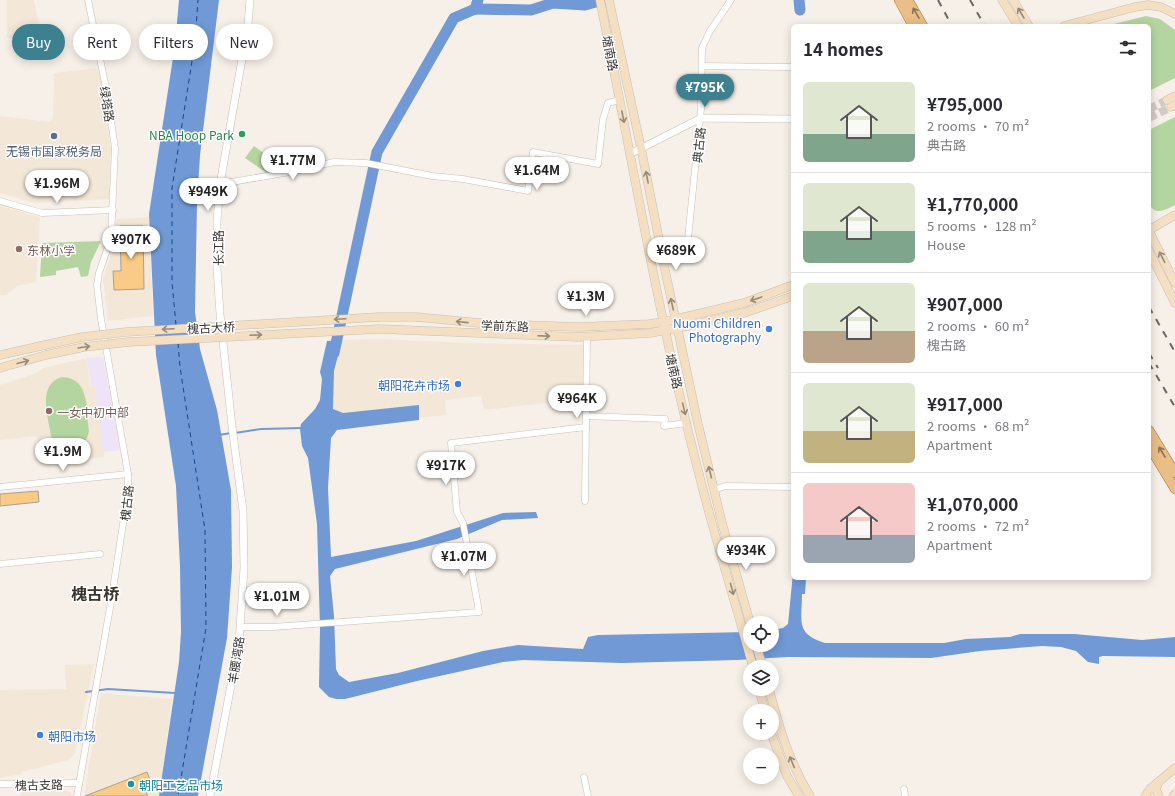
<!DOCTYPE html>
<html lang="en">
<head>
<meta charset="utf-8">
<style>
  :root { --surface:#fff; --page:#f7f7f7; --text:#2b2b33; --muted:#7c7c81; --line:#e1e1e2; --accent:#3d8190 }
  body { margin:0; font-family:Georgia,"Noto Sans SC",serif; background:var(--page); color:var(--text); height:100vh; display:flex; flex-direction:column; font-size:15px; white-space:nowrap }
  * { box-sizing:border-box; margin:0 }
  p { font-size:13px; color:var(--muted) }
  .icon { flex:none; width:22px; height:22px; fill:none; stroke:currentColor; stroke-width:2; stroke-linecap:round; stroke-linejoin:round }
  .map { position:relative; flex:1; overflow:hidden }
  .side { position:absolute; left:791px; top:24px; width:360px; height:556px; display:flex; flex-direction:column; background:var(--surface); border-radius:6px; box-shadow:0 2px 10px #0003 }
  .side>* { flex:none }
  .banner { position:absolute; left:12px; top:24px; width:380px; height:36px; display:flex; gap:8px }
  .tools { position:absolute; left:743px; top:616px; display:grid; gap:8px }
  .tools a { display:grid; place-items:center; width:36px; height:36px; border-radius:50%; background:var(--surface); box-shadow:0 2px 10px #0003; font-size:20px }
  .price { position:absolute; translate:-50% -34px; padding:0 9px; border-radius:14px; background:#fff; color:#222; font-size:13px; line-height:26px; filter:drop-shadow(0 1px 2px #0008) }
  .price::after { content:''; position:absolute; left:50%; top:24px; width:12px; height:9px; margin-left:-6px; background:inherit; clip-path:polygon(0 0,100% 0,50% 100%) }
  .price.selected { background:var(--accent); color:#fff }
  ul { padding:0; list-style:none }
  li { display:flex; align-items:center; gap:12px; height:100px; padding:0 12px }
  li+li { border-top:1px solid var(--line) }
  li span { display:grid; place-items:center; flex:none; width:112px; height:80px; border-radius:6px; color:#555 }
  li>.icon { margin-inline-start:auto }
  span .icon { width:48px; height:48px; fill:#fffc; stroke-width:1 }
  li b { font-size:17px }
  h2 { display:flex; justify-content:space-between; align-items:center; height:48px; padding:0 12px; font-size:17px }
  .chip { padding:0 14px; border-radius:18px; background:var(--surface); box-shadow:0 2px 10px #0003; font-size:14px; line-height:36px }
  .chip.selected { background:var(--accent); color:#fff }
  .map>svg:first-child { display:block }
</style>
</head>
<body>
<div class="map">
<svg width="1175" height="796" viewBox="0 0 1175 796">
  <rect width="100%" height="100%" fill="#f7f0e8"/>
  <g fill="#f3e7d8">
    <polygon points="7,0 34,0 42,40 7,38"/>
    <polygon points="97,68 100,74 111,149 109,199 35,203 0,193 0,116 50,122 53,118 54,73"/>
    <polygon points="0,206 40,217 36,282 17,286 6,295 0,295"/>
    <polygon points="149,217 153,316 108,321 103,279 115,241 117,219"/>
    <polygon points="377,339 472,343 584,345 583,399 484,410 481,396 445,400 446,415 419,418 419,406 342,413 336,411 333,409 332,404 334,371 342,340"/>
    <polygon points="87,358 90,386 95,386 104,457 41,464 37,436 0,440 0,385 34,374 43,368"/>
    <polygon points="94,664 75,753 69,760 22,772 22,774 0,778 0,690 66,689 65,665"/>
    <polygon points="101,693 172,699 159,796 84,796"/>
    <polygon points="66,790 72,794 71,796 20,796 22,791"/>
  </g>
  <polygon fill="#eee3f7" points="103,357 117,430 120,450 103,452 95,386 91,386 87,358"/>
  <g fill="#b4d59f">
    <polygon points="1146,16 1160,19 1175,30 1175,78 1149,91 1149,26 1106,26"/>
    <path d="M1175,117V205C1165,210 1156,216 1149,204V130Z"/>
    <polygon points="254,146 276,162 267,173 245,158"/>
    <polygon points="101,241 91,262 88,276 81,277 78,267 56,271 56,275 40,277 42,243"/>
    <path d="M62,377C90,378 86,409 89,431C86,452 60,456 51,436C48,416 37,384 62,377Z"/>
  </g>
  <g fill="#7099d6">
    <polygon points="179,0 219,0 200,155 197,204 195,312 200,349 217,410 231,490 232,567 227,638 198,796 159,796 179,662 181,632 180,566 176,486 156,355 149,214 175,45"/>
    <path d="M342,340L334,371L333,409L343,413L419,405V420L337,430L331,438L328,488L331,557L416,541L503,513L536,512L538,518L502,520L457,539L335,569L330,576L334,616L336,669L339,675L349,682L398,673L483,651L518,645L583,649L588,637L598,635L750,632V645H772V630L783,628L788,624L793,573V578H806L805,594H802C802,621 795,634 825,643H944L966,639L1010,637L1020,634H1074L1142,640L1175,637V657L1103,656L1099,657V664L1088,662L1076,651L1061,647L1042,646L980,651L931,658L788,657L737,660L622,663L523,660L503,662L417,681L345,699H336L329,697L319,687L320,628L317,524L308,458L302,446L300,429L301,424L315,409L320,400L322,379L320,372L327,341Z"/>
  </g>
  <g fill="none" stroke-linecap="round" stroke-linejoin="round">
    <g stroke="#7099d6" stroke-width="2">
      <polyline points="235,433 261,429 302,428"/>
      <polyline points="219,435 231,433"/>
      <polyline points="86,692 108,689 175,693"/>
    </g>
    <g stroke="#7099d6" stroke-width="11">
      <polyline points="799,0 800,10"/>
      <polyline points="475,9 531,10 553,3 585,5 603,0"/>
      <polyline points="334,353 377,152 454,18 475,9 478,0"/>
    </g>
    <g stroke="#154890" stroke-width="1" stroke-dasharray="5 4" stroke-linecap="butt">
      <polyline points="176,325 172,282 172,188 195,42 198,0"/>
      <polyline points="178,343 180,367 205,530 206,628 178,796"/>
    </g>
  </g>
  <g fill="#faca87" stroke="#a6a098">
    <polygon points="120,226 143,226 144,289 114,290 113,271 121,271"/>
    <polygon points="38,491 39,502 0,506 0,494"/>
    <polygon points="147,772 151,783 143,786 148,796 85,796"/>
  </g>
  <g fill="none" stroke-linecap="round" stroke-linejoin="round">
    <g stroke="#d1cbc3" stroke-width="8" stroke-dasharray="8 4" stroke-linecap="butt">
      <polyline points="1149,109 1167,100"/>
      <polyline points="1149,118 1171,107"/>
    </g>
    <defs>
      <g id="minor">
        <polyline points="703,66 793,67"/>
        <polyline points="220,184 290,172 334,162 366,163 432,176 463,179 528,191 533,152 598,164 603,119 608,103 620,100"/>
        <polyline points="0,201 42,213 113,210"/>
        <polyline points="687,249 701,109 702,48 710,31 731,0"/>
        <polyline points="586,416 665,419 664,426 687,423"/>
        <polyline points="0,487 128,474"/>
        <polyline points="714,490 725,486 793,487"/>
        <polyline points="585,501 587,337"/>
        <polyline points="0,564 100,554"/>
        <polyline points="240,627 273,627 479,612 466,539 463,523 457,512 451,443 586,427"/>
        <polyline points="584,777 588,796"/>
        <polyline points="0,784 79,783"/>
        <polyline points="904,789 905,796"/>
        <polyline points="77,796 112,596 128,491 128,474 101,319 97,285 99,273 111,238 115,148 107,93 88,0"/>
      </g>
      <g id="tertiary">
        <polyline points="630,154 701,118 793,119"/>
        <polyline points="210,796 239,643 244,568 243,511 232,426 220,314 217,268 217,221 220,184 248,25 250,0"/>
      </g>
      <g id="secondary">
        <path d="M600,0C632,159 659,321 700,478C716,542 736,604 753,667"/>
        <polyline points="609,0 641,148 665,270 698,424 722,523 750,623"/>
        <polyline points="1002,0 1018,26"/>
        <polyline points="1013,0 1029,26"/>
        <polyline points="1064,26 1135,7 1148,5 1161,7 1175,14"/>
        <polyline points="1167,100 1175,96"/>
        <polyline points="1171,107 1175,105"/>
        <polyline points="1149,230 1175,215"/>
        <polyline points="1149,231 1175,283"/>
        <polyline points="1149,251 1175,303"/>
        <polyline points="379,317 416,317 490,324 579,327 649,324 664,322 744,303 793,285"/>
        <polyline points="379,329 578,337 650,333 693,325 747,312 793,296"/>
        <polyline points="0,355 45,345"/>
        <polyline points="0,368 46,355"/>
        <polyline points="756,645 763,667"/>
        <polyline points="759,689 765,711"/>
        <path d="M769,689C779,727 789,762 810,796"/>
        <polyline points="771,733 787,776 799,796"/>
        <polyline points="1158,782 1156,790 1159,796"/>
        <polyline points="1145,796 1150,789 1175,768"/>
        <polyline points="1173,796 1175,794"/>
      </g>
      <g id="primary">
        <polyline points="899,0 913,26"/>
        <polyline points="908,0 923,26"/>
        <polyline points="1149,430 1175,473"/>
        <polyline points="1149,446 1175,489"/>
      </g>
    </defs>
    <use href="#minor" stroke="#c6c0b7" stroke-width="7"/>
    <use href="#tertiary" stroke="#c6c0b7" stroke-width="8"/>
    <use href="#secondary" stroke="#c6c0b7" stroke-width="9"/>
    <use href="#primary" stroke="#a27235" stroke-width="10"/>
    <use href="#minor" stroke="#fff" stroke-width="6"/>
    <use href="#tertiary" stroke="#fff" stroke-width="7"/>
    <use href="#secondary" stroke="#f4dfc3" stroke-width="8"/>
    <use href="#primary" stroke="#e9be87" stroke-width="9"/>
    <g stroke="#6b6863" stroke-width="2" stroke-dasharray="7 7" stroke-linecap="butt">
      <polyline points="938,0 952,26"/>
      <polyline points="970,0 985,26"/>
      <polyline points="1149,307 1175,352"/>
      <polyline points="1149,353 1158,368"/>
      <polyline points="1149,363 1175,407"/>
    </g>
    <defs>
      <g id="secondary-bridge">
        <polyline points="45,345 82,337 126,332 379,317"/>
        <polyline points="46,355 84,347 129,342 379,329"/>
      </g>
    </defs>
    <use href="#secondary-bridge" stroke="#c6c0b7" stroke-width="9" stroke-linecap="butt"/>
    <use href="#secondary-bridge" stroke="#f4dfc3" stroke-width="8"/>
  </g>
  <defs><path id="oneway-shaft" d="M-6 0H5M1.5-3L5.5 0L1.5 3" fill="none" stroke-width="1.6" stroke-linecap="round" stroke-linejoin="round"/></defs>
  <g stroke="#877358">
    <use href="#oneway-shaft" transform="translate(916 13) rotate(-120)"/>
    <use href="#oneway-shaft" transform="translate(1162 452) rotate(-121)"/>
  </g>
  <g stroke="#968a7a">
    <use href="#oneway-shaft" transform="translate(1021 13) rotate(-121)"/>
    <use href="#oneway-shaft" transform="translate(623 117) rotate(79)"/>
    <use href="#oneway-shaft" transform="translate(647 177) rotate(-101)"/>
    <use href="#oneway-shaft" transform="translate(1162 257) rotate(-117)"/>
    <use href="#oneway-shaft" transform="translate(756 299) rotate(161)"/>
    <use href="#oneway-shaft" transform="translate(672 304) rotate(-102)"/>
    <use href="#oneway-shaft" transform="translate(340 319) rotate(177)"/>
    <use href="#oneway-shaft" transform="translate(462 322) rotate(-174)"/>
    <use href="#oneway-shaft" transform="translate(168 329) rotate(177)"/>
    <use href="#oneway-shaft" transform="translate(256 335) rotate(-3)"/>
    <use href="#oneway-shaft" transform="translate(544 336) rotate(2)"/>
    <use href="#oneway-shaft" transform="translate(84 347) rotate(-9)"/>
    <use href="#oneway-shaft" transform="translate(23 362) rotate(-15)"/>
    <use href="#oneway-shaft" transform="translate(684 409) rotate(77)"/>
    <use href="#oneway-shaft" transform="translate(710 472) rotate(-104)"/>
    <use href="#oneway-shaft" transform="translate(732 589) rotate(75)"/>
    <use href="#oneway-shaft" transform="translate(792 762) rotate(-112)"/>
  </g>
  <circle fill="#2e9e5b" stroke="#fff" stroke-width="1.5" cx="242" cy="134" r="4"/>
  <circle fill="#5c6f8a" stroke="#fff" stroke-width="1.5" cx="54" cy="136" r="4"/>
  <g fill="#8d6e63" stroke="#fff" stroke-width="1.5">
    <circle cx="19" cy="249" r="4"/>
    <circle cx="49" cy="411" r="4"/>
  </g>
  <g fill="#3f7fe0" stroke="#fff" stroke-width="1.5">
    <circle cx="769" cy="329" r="4"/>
    <circle cx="458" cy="384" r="4"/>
    <circle cx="40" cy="735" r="4"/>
  </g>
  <circle fill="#0f9aa8" stroke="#fff" stroke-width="1.5" cx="131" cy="784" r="4"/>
  <g text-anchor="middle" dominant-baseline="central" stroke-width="3" stroke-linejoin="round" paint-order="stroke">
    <g font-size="12" fill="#373531" stroke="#fff">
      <text transform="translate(611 53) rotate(79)">塘南路</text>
      <text transform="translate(108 104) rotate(81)">绿塔路</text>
      <text transform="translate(698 145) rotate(-84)">典古路</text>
      <text transform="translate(217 248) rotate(-90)">长江路</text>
      <text transform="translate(505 325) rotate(2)">学前东路</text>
      <text transform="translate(211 327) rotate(-3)">槐古大桥</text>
      <text transform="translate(675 371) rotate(77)">塘南路</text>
      <text transform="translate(126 503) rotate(-84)">槐古路</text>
      <text transform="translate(235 660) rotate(-81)">羊腰湾路</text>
      <text transform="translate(39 784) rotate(-1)">槐古支路</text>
    </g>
    <g font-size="12" fill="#27864d" stroke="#fff" text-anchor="end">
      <text x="234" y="134">NBA Hoop Park</text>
    </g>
    <g font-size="12" fill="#4e5e75" stroke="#fff">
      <text x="54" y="150">无锡市国家税务局</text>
    </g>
    <g font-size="12" fill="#785e54" stroke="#fff" text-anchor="start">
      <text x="27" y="249">东林小学</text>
      <text x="57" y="411">一女中初中部</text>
    </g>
    <g font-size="12" fill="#366cbe" stroke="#fff" text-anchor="end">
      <text x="761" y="322">Nuomi Children<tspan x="761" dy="14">Photography</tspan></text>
      <text x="450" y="384">朝阳花卉市场</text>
      <text x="48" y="735" text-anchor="start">朝阳市场</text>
    </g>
    <g font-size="12" fill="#0d838f" stroke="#fff" text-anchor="start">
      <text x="139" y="784">朝阳工艺品市场</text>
    </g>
    <g font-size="16" font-weight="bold" fill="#39342d" stroke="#fff">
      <text x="95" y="593">槐古桥</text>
    </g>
  </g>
</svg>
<div class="tools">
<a><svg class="icon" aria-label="locate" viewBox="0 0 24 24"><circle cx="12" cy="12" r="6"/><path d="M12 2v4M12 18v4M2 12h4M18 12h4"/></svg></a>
<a><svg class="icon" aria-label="layers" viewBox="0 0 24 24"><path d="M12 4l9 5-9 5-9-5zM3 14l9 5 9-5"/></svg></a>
<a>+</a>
<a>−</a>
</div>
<b class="price selected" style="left:705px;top:108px">¥795K</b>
<b class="price" style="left:293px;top:181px">¥1.77M</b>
<b class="price" style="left:537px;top:191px">¥1.64M</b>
<b class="price" style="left:57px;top:204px">¥1.96M</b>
<b class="price" style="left:208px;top:212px">¥949K</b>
<b class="price" style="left:131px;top:260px">¥907K</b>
<b class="price" style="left:676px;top:271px">¥689K</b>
<b class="price" style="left:586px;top:317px">¥1.3M</b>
<b class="price" style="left:577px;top:419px">¥964K</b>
<b class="price" style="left:63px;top:472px">¥1.9M</b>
<b class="price" style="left:446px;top:486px">¥917K</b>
<b class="price" style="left:746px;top:571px">¥934K</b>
<b class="price" style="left:464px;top:577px">¥1.07M</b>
<b class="price" style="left:277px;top:617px">¥1.01M</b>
<div class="banner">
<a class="chip selected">Buy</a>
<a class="chip">Rent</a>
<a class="chip">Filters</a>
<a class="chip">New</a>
</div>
<section class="side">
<h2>14 homes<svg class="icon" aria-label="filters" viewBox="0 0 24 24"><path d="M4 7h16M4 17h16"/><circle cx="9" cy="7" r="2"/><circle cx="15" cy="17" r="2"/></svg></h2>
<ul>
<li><span style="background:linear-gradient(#dfe7d0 65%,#7fa58c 0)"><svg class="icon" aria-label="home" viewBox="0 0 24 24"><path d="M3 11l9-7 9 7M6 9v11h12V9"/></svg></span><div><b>¥795,000</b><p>2 rooms · 70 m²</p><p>典古路</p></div></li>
<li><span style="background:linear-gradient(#dfe7d0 60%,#7fa58c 0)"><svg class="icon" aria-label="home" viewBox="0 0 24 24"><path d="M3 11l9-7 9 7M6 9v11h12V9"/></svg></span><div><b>¥1,770,000</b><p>5 rooms · 128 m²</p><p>House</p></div></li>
<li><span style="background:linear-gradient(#dfe7d0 60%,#b9a48a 0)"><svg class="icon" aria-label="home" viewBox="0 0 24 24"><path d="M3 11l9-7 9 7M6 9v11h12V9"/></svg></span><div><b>¥907,000</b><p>2 rooms · 60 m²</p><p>槐古路</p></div></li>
<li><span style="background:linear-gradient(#dfe7d0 60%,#c2b280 0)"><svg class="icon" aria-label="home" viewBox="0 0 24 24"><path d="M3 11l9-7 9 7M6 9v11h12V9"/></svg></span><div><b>¥917,000</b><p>2 rooms · 68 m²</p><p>Apartment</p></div></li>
<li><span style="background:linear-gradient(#f6c9c9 65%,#9aa5b1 0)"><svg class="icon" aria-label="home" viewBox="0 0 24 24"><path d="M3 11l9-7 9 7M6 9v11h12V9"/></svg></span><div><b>¥1,070,000</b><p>2 rooms · 72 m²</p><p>Apartment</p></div></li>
</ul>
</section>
</div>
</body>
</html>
